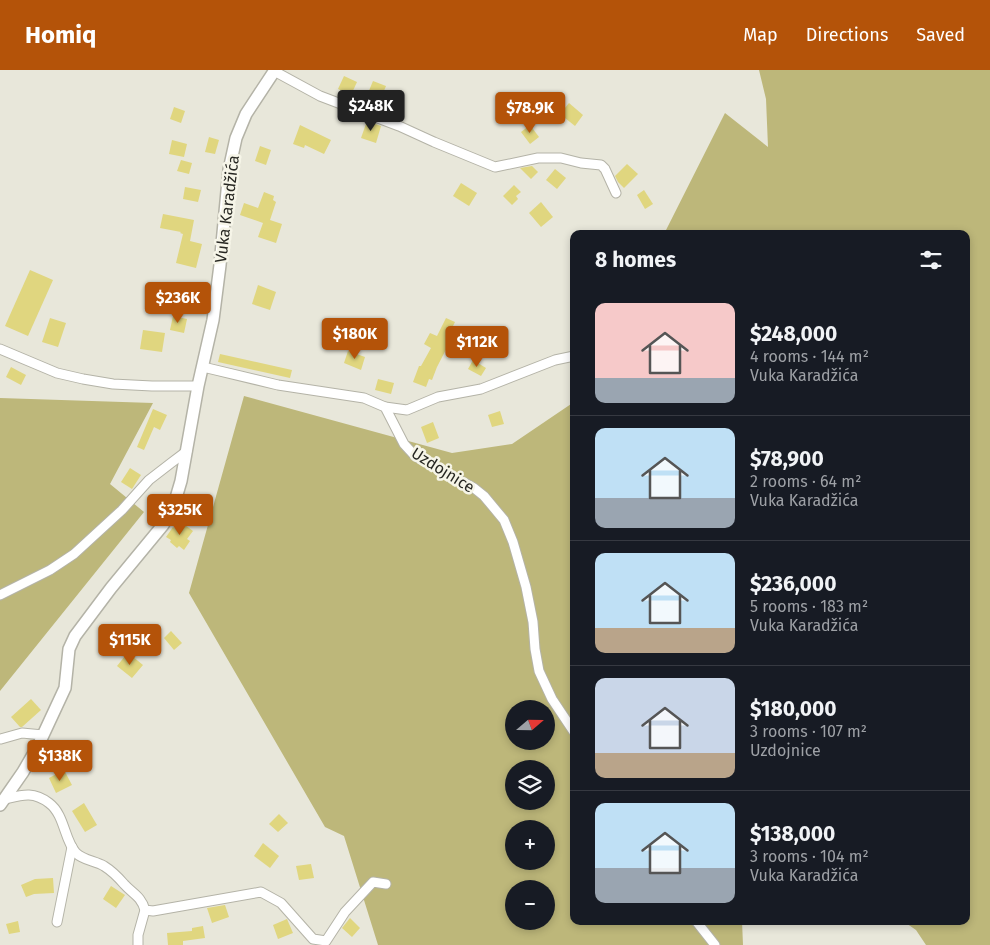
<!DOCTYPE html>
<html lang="en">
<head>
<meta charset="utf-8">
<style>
  :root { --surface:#171b24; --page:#242831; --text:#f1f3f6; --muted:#9ea1a6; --line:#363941; --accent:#b45309 }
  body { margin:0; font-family:"Fira Sans",sans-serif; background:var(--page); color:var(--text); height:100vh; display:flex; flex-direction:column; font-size:19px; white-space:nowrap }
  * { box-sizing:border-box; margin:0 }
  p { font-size:16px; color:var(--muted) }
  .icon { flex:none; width:28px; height:28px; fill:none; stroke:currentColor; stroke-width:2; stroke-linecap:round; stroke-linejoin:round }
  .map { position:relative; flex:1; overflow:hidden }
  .drawer { position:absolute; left:570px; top:160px; width:400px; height:695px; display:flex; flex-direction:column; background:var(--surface); border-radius:10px; box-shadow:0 2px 8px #0003 }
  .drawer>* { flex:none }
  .needle { width:32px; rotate:70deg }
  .fabs { position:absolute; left:505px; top:630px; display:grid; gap:10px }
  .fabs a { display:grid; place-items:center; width:50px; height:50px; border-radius:50%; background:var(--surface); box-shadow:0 2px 8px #0003; font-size:25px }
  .price { position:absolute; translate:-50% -42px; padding:0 11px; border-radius:5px; background:var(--accent); color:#fff; font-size:16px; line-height:32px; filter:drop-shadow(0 1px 2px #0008) }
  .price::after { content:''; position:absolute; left:50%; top:30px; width:15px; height:11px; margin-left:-8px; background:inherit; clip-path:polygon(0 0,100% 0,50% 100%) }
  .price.selected { background:#222; color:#fff }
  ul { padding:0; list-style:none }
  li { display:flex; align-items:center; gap:15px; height:125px; padding:0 25px }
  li+li { border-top:1px solid var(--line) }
  li span { display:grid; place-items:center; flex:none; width:140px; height:100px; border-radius:10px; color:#555 }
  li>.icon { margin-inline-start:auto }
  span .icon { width:60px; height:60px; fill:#fffc; stroke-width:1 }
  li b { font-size:21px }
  h2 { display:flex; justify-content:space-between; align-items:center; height:60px; padding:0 25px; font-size:21px }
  header { display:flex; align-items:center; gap:30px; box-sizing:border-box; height:70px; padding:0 25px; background:var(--accent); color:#fff }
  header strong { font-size:24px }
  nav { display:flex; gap:28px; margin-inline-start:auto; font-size:18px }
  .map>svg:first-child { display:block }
</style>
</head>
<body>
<header>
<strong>Homiq</strong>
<nav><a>Map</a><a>Directions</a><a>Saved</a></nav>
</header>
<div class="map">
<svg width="990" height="875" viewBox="0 0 990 875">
  <rect width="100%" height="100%" fill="#e8e7da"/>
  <g fill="#bdb77a" fill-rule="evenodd">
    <polygon points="759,0 990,0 990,875 926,875 916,860 903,851 966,851 966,164 664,164 725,43 768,77 766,29"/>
    <path d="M244,326L452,383L512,374L574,332V851H742L743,875H378L344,766L325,757L189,523ZM514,639H546V671H514ZM514,699H546V731H514ZM514,759H546V791H514ZM514,819H546V851H514Z"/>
    <polygon points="0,328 153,333 110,414 144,442 0,621"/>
  </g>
  <g fill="#e0d67f">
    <polygon points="344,6 357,12 351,25 338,19"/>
    <polygon points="373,11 386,16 381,28 368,23"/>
    <polygon points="569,33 583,45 575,56 560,44"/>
    <polygon points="174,37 185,41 181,53 170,49"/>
    <polygon points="367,51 381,56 376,73 361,68"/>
    <polygon points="300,55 331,70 324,84 305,75 304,78 293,74"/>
    <polygon points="530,55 539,67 530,74 521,62"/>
    <polygon points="209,67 219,70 215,84 205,82"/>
    <polygon points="172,70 187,74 184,87 169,84"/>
    <polygon points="260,76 271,80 266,95 255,91"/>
    <polygon points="181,90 192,93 189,104 177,101"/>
    <polygon points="627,94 638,104 624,118 618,112 615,106"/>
    <polygon points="532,96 538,102 531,109 520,98"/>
    <polygon points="555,99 566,108 557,119 546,110"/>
    <polygon points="461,113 477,123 469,136 453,126"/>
    <polygon points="514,115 521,122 516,126 518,129 512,135 503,126"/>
    <polygon points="185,117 201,120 198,132 183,129"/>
    <polygon points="644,120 653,134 645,139 637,125"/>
    <polygon points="264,122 274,126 273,130 276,132 270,150 282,154 276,173 258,167 263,153 240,145 244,133 258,138"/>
    <polygon points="541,132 553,147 541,157 529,143"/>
    <polygon points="163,144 194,150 190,171 202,174 196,198 176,193 183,164 180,163 181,162 160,158"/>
    <polygon points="30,200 53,210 28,266 5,256"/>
    <polygon points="258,215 276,222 270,240 252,234"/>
    <polygon points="189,218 204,222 202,231 187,228"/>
    <polygon points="173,246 187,249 184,263 170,260"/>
    <polygon points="50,248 66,253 58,277 42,272"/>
    <polygon points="446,248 455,252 453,256 457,258 437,297 432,310 429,309 426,317 413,312 419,296 421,296 431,278 424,274 430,263 437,266"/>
    <polygon points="143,260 165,263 162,282 140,279"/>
    <polygon points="348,281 365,287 361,300 344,293"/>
    <polygon points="220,284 292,300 290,308 218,292"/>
    <polygon points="473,290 486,298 481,306 468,299"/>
    <polygon points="11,297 26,305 21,315 6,307"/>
    <polygon points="378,309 394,313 391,324 375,320"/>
    <polygon points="153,339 167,345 160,360 154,357 144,380 137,377"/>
    <polygon points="500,341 504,354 492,357 488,345"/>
    <polygon points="433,352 439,368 427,373 421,357"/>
    <polygon points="130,398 141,405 132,419 121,412"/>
    <polygon points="181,452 193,461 187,469 190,471 184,480 179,476 177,478 170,472 171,470 166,467 173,457 176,459"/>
    <polygon points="171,561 182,573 174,580 164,568"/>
    <polygon points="125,586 127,588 129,586 132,586 143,595 132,608 117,596"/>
    <polygon points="31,629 41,640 22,657 20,657 11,647"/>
    <polygon points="79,674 90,688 81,696 69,681"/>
    <polygon points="64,700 72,715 56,723 49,708"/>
    <polygon points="84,733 97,755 85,762 72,741"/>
    <polygon points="279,744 288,753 278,762 269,754"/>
    <polygon points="263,773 279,786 270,798 254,786"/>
    <polygon points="311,794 314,808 299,810 296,796"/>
    <polygon points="53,808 54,823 34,824 26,827 21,815 35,809"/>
    <polygon points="111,816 125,825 116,838 103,829"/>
    <polygon points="225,835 229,847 212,853 207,838"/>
    <polygon points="350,848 360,858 352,867 342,858"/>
    <polygon points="287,849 293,863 278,869 273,855"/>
    <polygon points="18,851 20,862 9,864 6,854"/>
    <polygon points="203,856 205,868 183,871 183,875 168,875 167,863 192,861 192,858"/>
  </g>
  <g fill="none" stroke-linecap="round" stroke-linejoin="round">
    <defs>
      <g id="minor">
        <polyline points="274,1 320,26 399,56 434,72 495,97 538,88 561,88 581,93 601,95 605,99 616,123"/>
        <polyline points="0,279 57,303 83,309 113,314 152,316 198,316"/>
        <polyline points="203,297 278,315 364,328 385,337 404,374 415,386 474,418 484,426 504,450 513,472 526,517 533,552 535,579 539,601 552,629 574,662"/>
        <polyline points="385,337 407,340 438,327 481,319 555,290 574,286"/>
        <polyline points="0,525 50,500 74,484 122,440 149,410 171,393 187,381"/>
        <polyline points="1,669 22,663 43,665"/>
        <path d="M5,729C22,725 33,721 49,733C65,745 64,770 76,783C83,790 95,791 104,796C112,801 118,807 124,814C133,824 141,826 145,840L153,841L261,822L281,833L313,869L326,871L345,842L373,812L386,814"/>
        <polyline points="696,851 715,875"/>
        <polyline points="57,852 72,777"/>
        <polyline points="138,875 138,865 145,840"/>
      </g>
      <polyline id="tertiary" points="0,735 23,702 38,676 65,618 69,579 75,566 111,518 163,455 173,438 181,411 198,316 213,250 220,195 229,100 236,68 246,44 275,0"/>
    </defs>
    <use href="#minor" stroke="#b4b3a7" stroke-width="11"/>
    <use href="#tertiary" stroke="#b4b3a7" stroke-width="14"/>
    <use href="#minor" stroke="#fff" stroke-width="9"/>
    <use href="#tertiary" stroke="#fff" stroke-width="11"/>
  </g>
  <g text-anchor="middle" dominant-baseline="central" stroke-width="5" stroke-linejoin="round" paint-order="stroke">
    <g font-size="16" fill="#272722" stroke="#f6f5e8">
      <text transform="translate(227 139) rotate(-83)">Vuka Karadžića</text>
      <text transform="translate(443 400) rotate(32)">Uzdojnice</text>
    </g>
  </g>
</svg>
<div class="fabs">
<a><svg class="needle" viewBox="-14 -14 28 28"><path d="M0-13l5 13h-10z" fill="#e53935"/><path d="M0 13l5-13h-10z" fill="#9ea1a6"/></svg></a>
<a><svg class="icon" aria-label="layers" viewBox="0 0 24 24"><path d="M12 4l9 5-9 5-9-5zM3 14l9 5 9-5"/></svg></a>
<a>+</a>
<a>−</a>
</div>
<b class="price selected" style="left:371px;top:62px">$248K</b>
<b class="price" style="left:530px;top:64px">$78.9K</b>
<b class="price" style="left:178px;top:254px">$236K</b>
<b class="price" style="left:355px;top:290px">$180K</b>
<b class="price" style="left:477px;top:298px">$112K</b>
<b class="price" style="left:180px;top:466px">$325K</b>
<b class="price" style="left:130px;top:596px">$115K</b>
<b class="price" style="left:60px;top:712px">$138K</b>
<section class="drawer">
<h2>8 homes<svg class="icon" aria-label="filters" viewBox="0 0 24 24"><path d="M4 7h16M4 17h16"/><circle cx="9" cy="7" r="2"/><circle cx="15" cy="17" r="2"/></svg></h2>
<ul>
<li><span style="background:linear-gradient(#f6c9c9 75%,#9aa5b1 0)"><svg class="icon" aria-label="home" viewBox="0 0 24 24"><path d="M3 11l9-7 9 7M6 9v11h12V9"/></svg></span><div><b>$248,000</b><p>4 rooms · 144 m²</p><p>Vuka Karadžića</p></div></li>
<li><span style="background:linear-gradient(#bfe0f5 70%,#9aa5b1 0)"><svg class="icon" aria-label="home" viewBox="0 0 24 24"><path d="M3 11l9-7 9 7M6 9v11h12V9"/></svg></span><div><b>$78,900</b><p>2 rooms · 64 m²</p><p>Vuka Karadžića</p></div></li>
<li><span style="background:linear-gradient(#bfe0f5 75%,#b9a48a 0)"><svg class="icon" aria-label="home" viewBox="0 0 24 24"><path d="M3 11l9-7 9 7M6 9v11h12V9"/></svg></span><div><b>$236,000</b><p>5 rooms · 183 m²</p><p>Vuka Karadžića</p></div></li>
<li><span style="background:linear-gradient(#c9d6e8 75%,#b9a48a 0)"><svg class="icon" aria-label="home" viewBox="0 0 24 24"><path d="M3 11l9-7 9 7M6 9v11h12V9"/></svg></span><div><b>$180,000</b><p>3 rooms · 107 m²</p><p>Uzdojnice</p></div></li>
<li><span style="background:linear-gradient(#bfe0f5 65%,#9aa5b1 0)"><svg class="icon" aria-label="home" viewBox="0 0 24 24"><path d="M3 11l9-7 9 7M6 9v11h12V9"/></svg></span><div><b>$138,000</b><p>3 rooms · 104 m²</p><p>Vuka Karadžića</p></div></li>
</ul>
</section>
</div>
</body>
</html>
